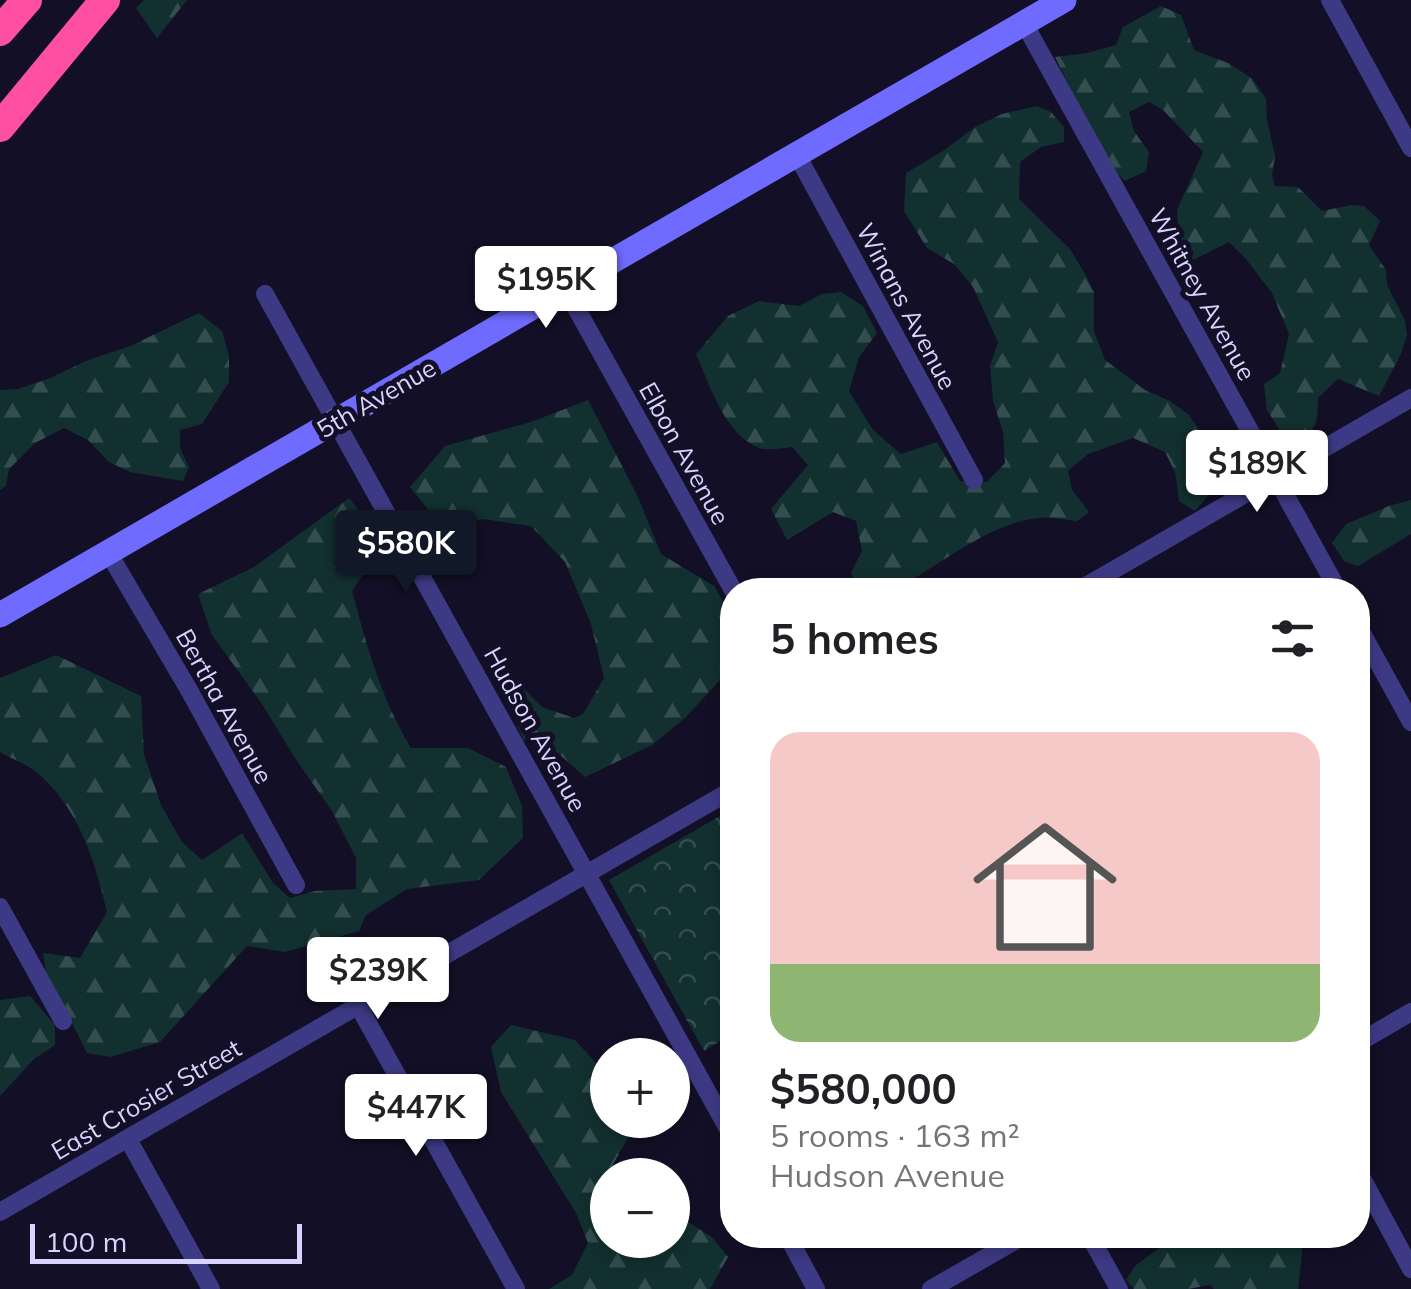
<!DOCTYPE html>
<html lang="en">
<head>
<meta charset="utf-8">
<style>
  :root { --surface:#fff; --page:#f6f6f6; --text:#202124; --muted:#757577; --line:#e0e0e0; --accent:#111827 }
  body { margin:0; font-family:Mulish,sans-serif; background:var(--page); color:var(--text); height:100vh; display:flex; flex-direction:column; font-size:38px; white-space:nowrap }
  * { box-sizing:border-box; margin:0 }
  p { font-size:32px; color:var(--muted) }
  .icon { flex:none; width:55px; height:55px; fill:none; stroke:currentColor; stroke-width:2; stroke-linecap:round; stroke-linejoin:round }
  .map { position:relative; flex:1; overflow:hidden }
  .sheet { position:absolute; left:720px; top:578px; width:650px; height:670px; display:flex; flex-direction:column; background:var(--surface); border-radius:40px; box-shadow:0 5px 15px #0003 }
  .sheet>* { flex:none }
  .tools { position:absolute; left:590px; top:1038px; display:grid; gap:20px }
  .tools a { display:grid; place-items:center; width:100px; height:100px; border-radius:50%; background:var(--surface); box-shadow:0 5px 15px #0003; font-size:50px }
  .scale { position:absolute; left:30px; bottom:25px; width:272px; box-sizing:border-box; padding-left:10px; border:5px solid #d9d4ff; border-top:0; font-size:28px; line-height:35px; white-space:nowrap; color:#d9d4ff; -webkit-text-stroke:8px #130f26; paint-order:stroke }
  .price { position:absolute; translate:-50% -85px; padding:0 22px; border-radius:10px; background:#fff; color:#222; font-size:32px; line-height:65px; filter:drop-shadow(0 2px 5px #0008) }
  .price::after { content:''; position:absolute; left:50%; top:60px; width:30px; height:22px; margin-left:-15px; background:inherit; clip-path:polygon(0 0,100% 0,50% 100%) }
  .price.current { background:var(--accent); color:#fff }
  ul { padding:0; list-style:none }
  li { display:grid; align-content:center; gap:20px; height:530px; padding:0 50px }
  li+li { border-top:2px solid var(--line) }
  li span { display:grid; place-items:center; height:310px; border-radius:30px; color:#555 }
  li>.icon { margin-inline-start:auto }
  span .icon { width:180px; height:180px; fill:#fffc; stroke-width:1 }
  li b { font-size:42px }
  h2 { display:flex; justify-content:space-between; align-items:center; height:120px; padding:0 50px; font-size:42px }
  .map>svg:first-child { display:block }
</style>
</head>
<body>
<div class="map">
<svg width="1411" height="1289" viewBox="0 0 1411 1289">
  <defs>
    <pattern id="forest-firs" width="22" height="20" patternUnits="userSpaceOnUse" patternTransform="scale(2.5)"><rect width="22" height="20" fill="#12302f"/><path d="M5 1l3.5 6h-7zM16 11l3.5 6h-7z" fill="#344d4e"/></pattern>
    <pattern id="park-crowns" width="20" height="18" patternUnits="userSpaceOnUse" patternTransform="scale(2.5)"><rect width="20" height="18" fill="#12302f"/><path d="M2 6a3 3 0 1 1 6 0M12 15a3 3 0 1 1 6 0" fill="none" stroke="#344d4e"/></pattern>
  </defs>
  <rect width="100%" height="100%" fill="#130f26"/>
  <g fill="url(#forest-firs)">
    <polygon points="144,0 187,0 157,38 136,8"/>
    <path d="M1161,6L1181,15L1194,50L1228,63L1253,79L1266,99L1267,120L1275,156L1272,175L1275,186L1298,187L1322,211L1351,205L1364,206L1380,221L1369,245L1386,270L1387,285L1405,320L1407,335L1401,354L1379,396L1338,379L1318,398C1318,428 1315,432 1289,445L1267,410L1264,384L1280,373L1289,334L1272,293L1246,259L1229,242L1193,260L1179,245L1177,210L1203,152L1163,110L1149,102L1129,112L1134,131L1149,152L1146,171L1125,181L1107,163L1055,57L1087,53L1116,45L1123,27Z"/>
    <path d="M1037,106L1051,112L1064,127V142L1041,147L1020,162L1019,199L1070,249L1085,274L1094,292V331L1105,360L1145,390L1170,401L1189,415L1223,465L1213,490L1195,511L1179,501L1175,472L1165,452L1133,438L1088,454L1068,471L1072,490L1089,512L1077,521C1065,520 1050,516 1038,518C991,523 940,564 899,588V590H860L851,573L862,551L856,521L833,512L787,540L771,509L808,465L792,447C782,448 768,451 759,448C724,434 710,385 696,354L728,316L759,301L799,306L822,294L841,292L863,306L877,333L859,357L849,391L873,430L901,454L937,442L960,481L987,482L1005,463L1003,432L993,401L990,366L998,342L973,287L954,264L927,248L904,211L906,173L943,151L975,127L1002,114Z"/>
    <polygon points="199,313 222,331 229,356 229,382 202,424 180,430 180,448 189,467 183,481 130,472 109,462 88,440 64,428 35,443 9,469 6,486 0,490 0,390 18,389 48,379 88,360 128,347"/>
    <polygon points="588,400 638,497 661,554 714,586 731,615 732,620 732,667 686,717 652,745 585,777 560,755 523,740 507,697 525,690 542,707 574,718 583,714 604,678 591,624 565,562 531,526 483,519 443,528 410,487 445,446 531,422"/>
    <path d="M349,498L392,552L369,565L352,591C368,650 380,695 411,748H468L506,767L522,806L523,838L479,880L407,889L366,915L359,931L285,952L247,946L160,1042L110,1057L87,1053L46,972L43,953L80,958L107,912C95,860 78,806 35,771C25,763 11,759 0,752V678L56,655L141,696L144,754L161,805L182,842L202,860L242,833L273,883L290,898L315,891L356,889V858L332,811L297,761L262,704L212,635L198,594L254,567Z"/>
    <polygon points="1411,500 1411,534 1358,566 1345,562 1332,543 1346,524 1389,506"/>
    <polygon points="30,996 55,1025 55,1045 34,1059 0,1096 0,1000"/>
    <polygon points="511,1025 575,1040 607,1075 608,1120 633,1120 630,1134 611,1168 613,1175 608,1175 608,1240 672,1240 673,1212 713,1238 728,1257 710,1289 549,1289 572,1275 588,1243 576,1213 501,1092 491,1047"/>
    <polygon points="1177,1235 1301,1235 1302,1255 1298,1289 1214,1289 1210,1285 1188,1289 1134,1289 1126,1280 1136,1265"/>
  </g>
  <polygon fill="url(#park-crowns)" points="732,809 732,1034 704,1051 609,880"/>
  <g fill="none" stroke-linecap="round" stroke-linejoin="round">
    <g stroke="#3d3a85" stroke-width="18">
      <polyline points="1330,0 1411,148"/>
      <polyline points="1024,23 1338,590"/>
      <polyline points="797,155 974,480"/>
      <polyline points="565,288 733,590"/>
      <polyline points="265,294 732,1136"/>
      <polyline points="108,552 189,690 296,885"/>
      <polyline points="1079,590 1411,398"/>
      <polyline points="1358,626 1411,722"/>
      <polyline points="0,907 63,1021"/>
      <polyline points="359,1007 516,1289"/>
      <polyline points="1358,1043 1411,1012"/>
      <polyline points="128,1139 211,1289"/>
      <polyline points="1358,1171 1411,1269"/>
      <polyline points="0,1212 732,790"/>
      <polyline points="787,1235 816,1289"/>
      <polyline points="1089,1235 1119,1289"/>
      <polyline points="931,1289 1025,1235"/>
    </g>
    <polyline stroke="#6f6bff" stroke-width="25" points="0,615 1064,0"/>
    <g stroke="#ff4fa3" stroke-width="30">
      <polyline points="0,31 27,0"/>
      <polyline points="0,127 105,0"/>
    </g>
  </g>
  <g text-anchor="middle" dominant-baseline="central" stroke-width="10" stroke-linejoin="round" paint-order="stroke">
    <g font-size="25" fill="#d9d4ff" stroke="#130f26">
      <text transform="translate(1203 294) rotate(61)">Whitney Avenue</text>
      <text transform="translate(907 306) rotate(62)">Winans Avenue</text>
      <text transform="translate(376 398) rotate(-30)">5th Avenue</text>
      <text transform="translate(685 453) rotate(61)">Elbon Avenue</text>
      <text transform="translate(225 706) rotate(61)">Bertha Avenue</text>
      <text transform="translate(536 729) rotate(61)">Hudson Avenue</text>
      <text transform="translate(146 1099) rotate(-30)">East Crosier Street</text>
    </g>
  </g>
</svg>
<div class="tools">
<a>+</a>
<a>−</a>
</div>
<div class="scale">100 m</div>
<b class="price" style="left:546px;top:331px">$195K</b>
<b class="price" style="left:1257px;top:515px">$189K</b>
<b class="price current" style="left:406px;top:595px">$580K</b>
<b class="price" style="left:378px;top:1022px">$239K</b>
<b class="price" style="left:416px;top:1159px">$447K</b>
<section class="sheet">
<h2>5 homes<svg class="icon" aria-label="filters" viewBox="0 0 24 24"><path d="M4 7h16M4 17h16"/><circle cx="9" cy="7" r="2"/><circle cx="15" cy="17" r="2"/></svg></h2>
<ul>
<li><span style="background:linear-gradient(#f6c9c9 75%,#8fb573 0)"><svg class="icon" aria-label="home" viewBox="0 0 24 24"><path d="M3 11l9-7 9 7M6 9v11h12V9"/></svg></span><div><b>$580,000</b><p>5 rooms · 163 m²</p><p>Hudson Avenue</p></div></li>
</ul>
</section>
</div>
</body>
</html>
